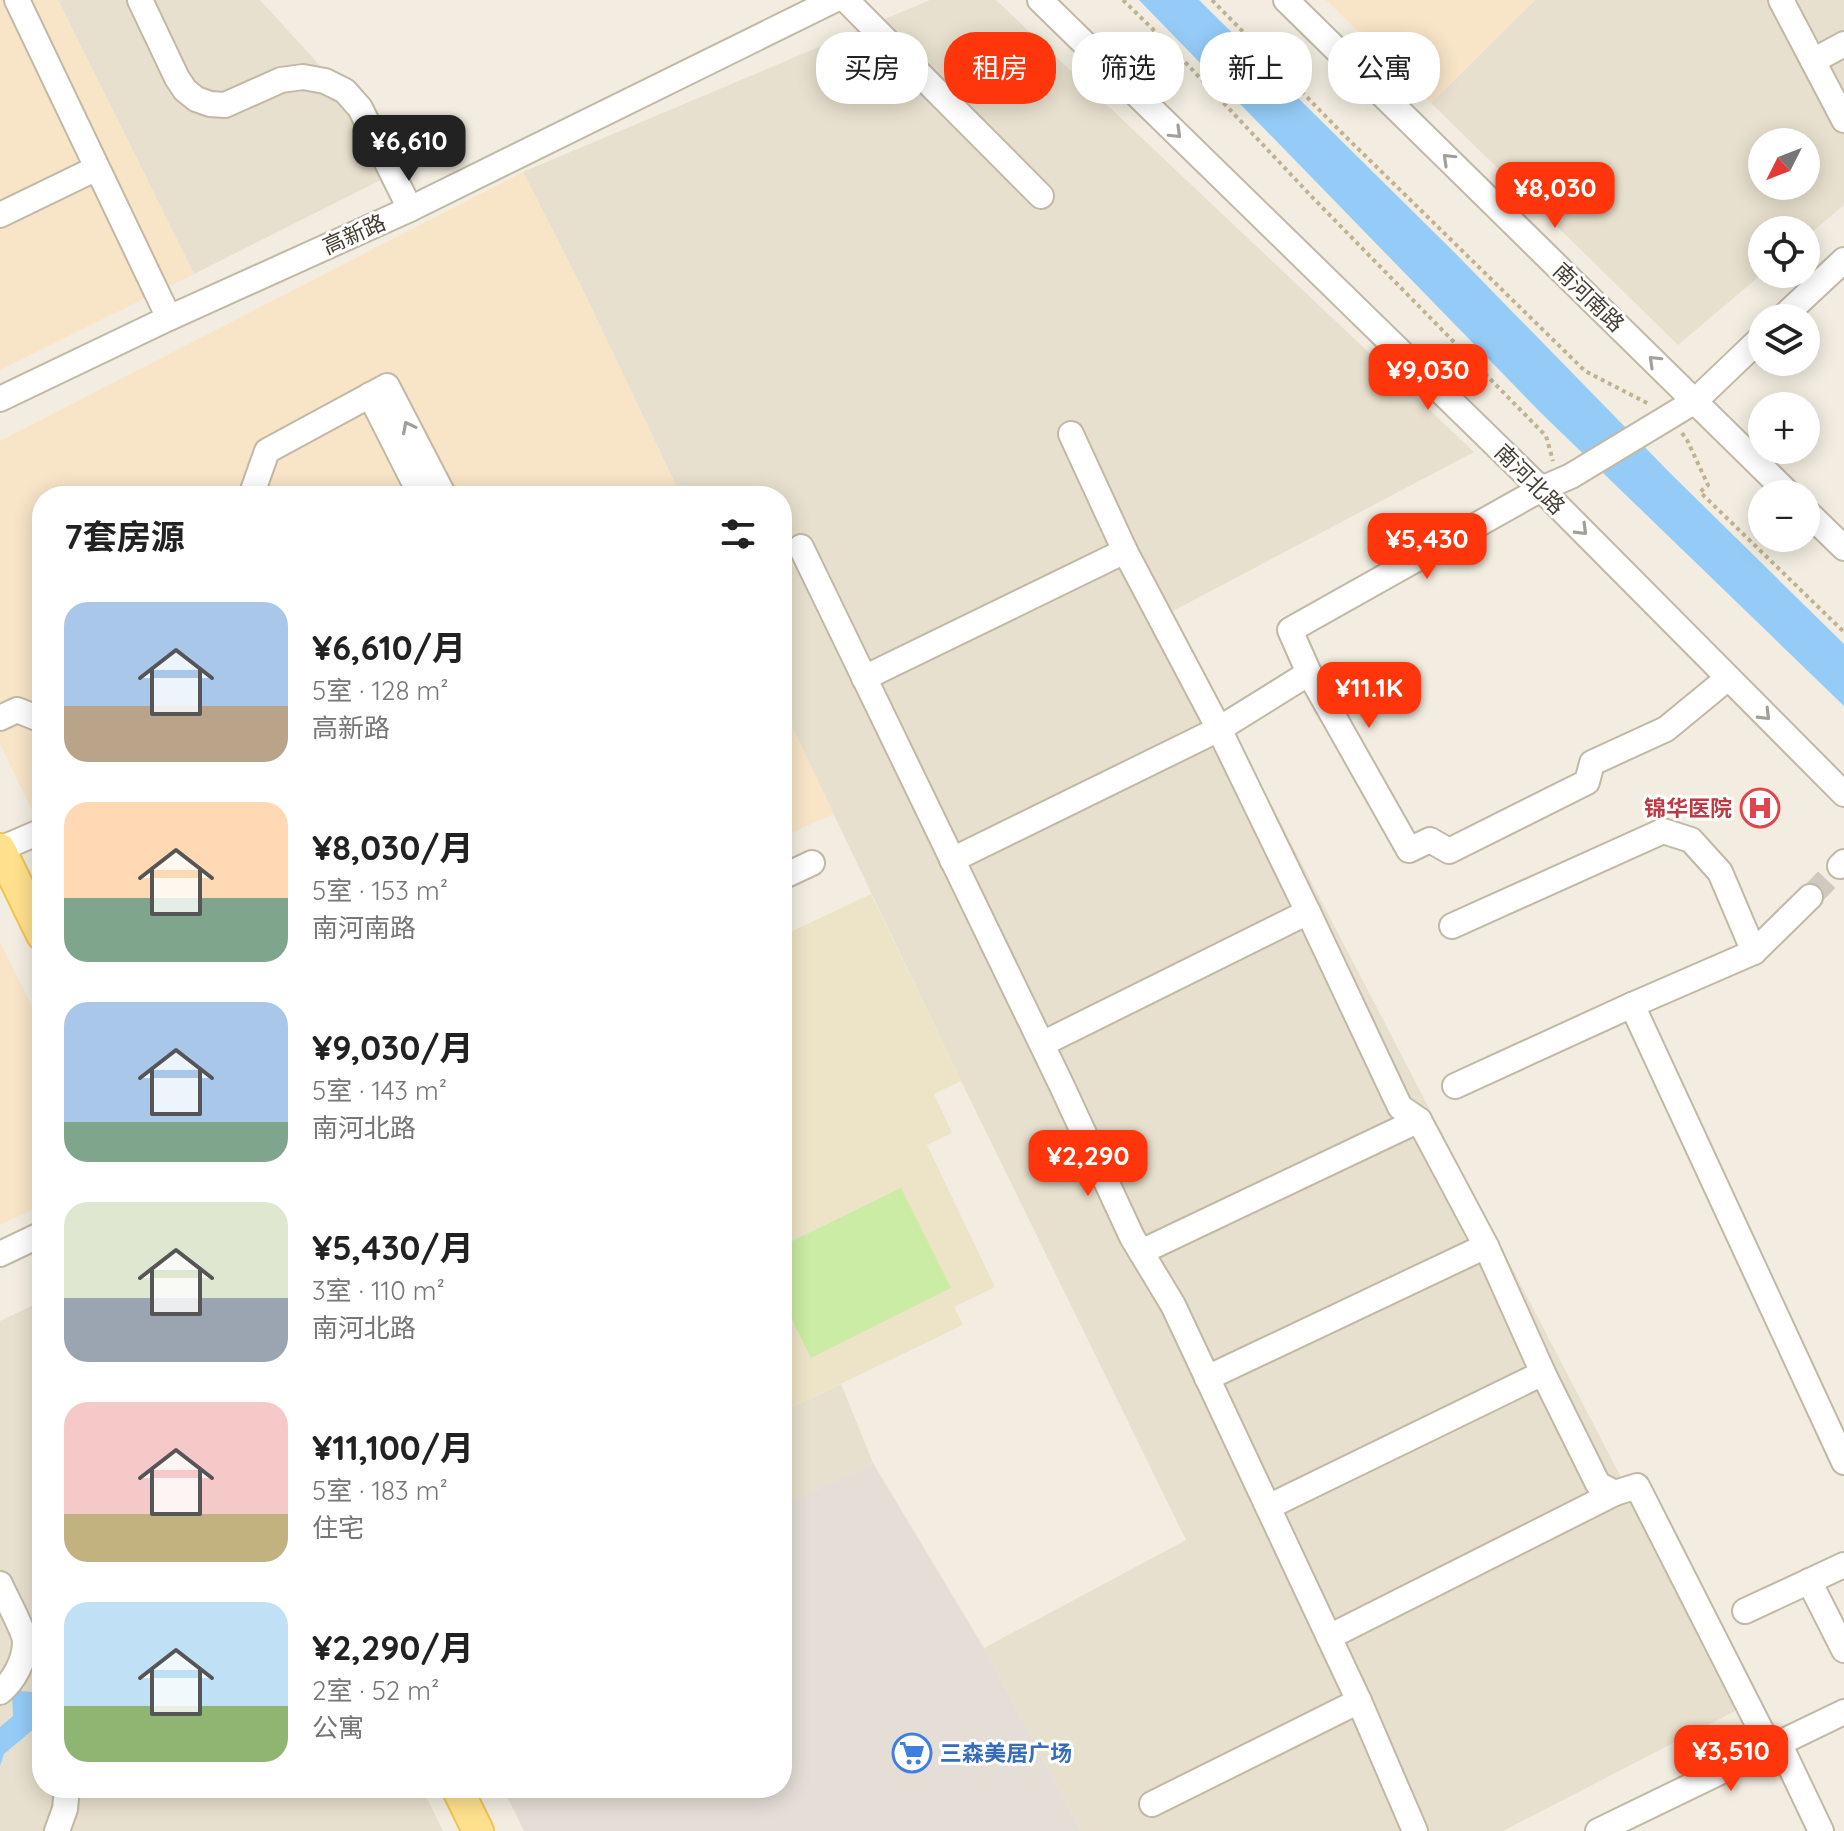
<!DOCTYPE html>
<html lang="zh">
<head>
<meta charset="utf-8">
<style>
  :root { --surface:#fff; --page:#f2f2f2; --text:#222; --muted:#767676; --accent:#ff360b }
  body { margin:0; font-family:Quicksand,"Noto Sans SC",sans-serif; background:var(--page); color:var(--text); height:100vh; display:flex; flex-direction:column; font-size:30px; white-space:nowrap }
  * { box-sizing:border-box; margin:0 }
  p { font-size:26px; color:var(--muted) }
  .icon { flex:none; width:44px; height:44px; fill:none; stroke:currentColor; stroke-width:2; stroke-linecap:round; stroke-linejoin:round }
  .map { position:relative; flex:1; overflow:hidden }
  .side { position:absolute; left:32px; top:486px; width:760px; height:1312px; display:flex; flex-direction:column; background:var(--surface); border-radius:32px; box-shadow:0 4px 20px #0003 }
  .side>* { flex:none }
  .hud { position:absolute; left:816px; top:32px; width:760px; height:72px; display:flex; gap:16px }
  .needle { width:52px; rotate:228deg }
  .controls { position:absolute; left:1748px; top:128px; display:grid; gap:16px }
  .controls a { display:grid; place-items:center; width:72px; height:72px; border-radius:50%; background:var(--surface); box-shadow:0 4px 20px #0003; font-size:40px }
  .price { position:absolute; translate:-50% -68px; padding:0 18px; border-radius:16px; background:var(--accent); color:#fff; font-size:26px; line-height:52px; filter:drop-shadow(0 2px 4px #0008) }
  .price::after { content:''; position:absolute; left:50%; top:48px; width:24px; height:18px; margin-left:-12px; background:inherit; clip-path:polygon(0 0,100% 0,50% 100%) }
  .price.on { background:#222; color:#fff }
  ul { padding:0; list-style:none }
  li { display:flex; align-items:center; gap:24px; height:200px; padding:0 32px }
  li span { display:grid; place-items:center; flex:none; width:224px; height:160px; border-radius:24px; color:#555 }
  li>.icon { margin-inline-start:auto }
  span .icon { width:96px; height:96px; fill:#fffc; stroke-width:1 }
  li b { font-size:34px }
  h2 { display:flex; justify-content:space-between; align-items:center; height:96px; padding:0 32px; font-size:34px }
  .pill { padding:0 28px; border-radius:32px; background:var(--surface); box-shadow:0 4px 20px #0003; font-size:28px; line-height:72px }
  .pill.on { background:var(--accent); color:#fff }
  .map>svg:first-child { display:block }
</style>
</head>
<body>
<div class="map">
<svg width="1844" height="1831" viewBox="0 0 1844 1831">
  <rect width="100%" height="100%" fill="#f2ede0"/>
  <g fill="#e7e0ce" fill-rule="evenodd">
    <polygon points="58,0 260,0 411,165 194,274"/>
    <polygon points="930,0 996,0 1474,452 1171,612 1741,1708 1503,1831 1081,1831 984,1648 1186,1540 961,1081 782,706 782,496 681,496 582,288 523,172"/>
    <path d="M1535,0H1844V205L1806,237V230H1762V274L1678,345L1431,103ZM1762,142H1806V186H1762Z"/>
    <polygon points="42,1301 42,1788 422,1788 443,1831 0,1831 0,1321"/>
    <polygon points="841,1384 873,1463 782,1506 782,1412"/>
  </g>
  <g fill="#f8e5c8">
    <polygon points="0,0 58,0 194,274 0,370"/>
    <polygon points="1326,0 1535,0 1431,103"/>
    <polygon points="523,172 582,288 681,496 42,496 42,831 0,744 0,441"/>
    <polygon points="782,706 834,814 782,837"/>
    <polygon points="0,942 42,1027 42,1205 0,1225"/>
  </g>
  <polygon fill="#e4ded6" points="873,1463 984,1648 1081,1831 524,1831 503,1788 782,1788 782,1506"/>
  <polygon fill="#ede4c8" points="871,894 961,1081 934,1094 952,1133 927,1145 995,1287 954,1307 963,1325 782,1412 782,936"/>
  <polygon fill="#caeca4" points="901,1188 951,1288 811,1358 782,1299 782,1246"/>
  <g fill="#95ccf7">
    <polygon points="1139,0 1199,0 1455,253 1670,473 1844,644 1844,706 1540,412"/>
    <polygon points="20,1691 42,1693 42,1722 4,1754 0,1766 0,1727 13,1716 12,1694"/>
  </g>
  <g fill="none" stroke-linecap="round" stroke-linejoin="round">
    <polyline stroke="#cfcabd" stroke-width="24" stroke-dasharray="24 12" stroke-linecap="butt" points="1810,897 1840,866"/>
    <defs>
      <g id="minor">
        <polyline points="17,0 169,318"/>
        <polyline points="140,0 177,78 185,90 196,99 210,104 225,105 281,80 303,77 325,81 345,91 360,108 410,209"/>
        <polyline points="846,0 1041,196"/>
        <polyline points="1040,0 1541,489 1844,794"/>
        <polyline points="1286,0 1789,494"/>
        <polyline points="1781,0 1844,120"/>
        <polyline points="1813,61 1844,44"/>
        <polyline points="0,215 97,168"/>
        <polyline points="1782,318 1844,260"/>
        <polyline points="370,395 415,484"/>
        <polyline points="0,399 169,318 410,209 834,0"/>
        <polyline points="251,496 267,451 387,386 444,496"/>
        <polyline points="1806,511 1844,548"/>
        <polyline points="801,547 1061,1084 1132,1237 1173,1305 1359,1701 1415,1831"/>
        <polyline points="1309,673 1219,729 1308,912 1400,1107 1419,1120 1486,1246 1543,1373 1598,1484 1615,1493 1637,1486 1770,1748"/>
        <polyline points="864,678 1125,551"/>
        <polyline points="1728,678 1666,729 1592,763 1587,782 1449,851 1430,840 1409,850 1309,673 1290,630 1541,489 1571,476 1695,401 1762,337"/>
        <polyline points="0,718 17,710 42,720"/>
        <polyline points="0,849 42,831"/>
        <polyline points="952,860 1219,729 1125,551 1071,434"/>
        <polyline points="1840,866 1844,862"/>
        <polyline points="782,877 812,863"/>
        <polyline points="1452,926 1663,831 1691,840 1720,872 1754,952"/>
        <polyline points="1632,1005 1754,952 1810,897"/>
        <polyline points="1042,1044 1308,912"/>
        <polyline points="1455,1086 1632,1005 1844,1462"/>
        <polyline points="1141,1252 1419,1120"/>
        <polyline points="0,1254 42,1234"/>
        <polyline points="1207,1378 1486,1246"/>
        <polyline points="1268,1507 1543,1373"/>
        <polyline points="1809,1581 1844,1650"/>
        <path d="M0,1584C5,1596 25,1632 25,1642C25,1660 14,1681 0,1692"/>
        <polyline points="1745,1611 1844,1565"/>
        <polyline points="1329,1637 1615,1493"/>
        <polyline points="1779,1743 1821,1831"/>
        <polyline points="1152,1804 1359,1701"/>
        <polyline points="57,1831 65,1809 67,1788"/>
        <polyline points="1598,1831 1844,1712"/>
      </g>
      <g id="major">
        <polyline points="0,849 42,935"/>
        <polyline points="457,1788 478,1831"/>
      </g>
    </defs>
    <use href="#minor" stroke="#c1b8a5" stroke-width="28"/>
    <use href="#major" stroke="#efc452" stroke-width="34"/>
    <g stroke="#c2b292" stroke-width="4" stroke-dasharray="4 4" stroke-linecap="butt">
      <polyline points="1123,0 1170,46 1313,198 1546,436 1553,461"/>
      <polyline points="1212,0 1342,133 1585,371 1649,404"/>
      <polyline points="1682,433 1687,440 1708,485 1700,492 1844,632"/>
    </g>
    <use href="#minor" stroke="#fff" stroke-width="24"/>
    <use href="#major" stroke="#ffe18d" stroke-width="30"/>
  </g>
  <defs><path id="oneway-chevron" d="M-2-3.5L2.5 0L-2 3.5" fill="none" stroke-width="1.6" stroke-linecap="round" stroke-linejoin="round" transform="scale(2)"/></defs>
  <g stroke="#a29e98">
    <use href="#oneway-chevron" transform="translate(1176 133) rotate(44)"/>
    <use href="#oneway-chevron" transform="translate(1448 159) rotate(-136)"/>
    <use href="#oneway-chevron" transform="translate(1654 361) rotate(-136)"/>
    <use href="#oneway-chevron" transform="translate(408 427) rotate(-117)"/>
    <use href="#oneway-chevron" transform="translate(1582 530) rotate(45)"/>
    <use href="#oneway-chevron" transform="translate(1765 715) rotate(45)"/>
  </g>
  <defs>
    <symbol id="hospital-ring" viewBox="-11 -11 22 22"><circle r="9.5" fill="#fff" stroke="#e0444e" stroke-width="1.5"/><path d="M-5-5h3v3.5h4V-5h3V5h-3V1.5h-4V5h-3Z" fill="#e0444e"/></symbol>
    <symbol id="supermarket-ring" viewBox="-11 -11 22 22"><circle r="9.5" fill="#fff" stroke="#3f7fe0" stroke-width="1.5"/><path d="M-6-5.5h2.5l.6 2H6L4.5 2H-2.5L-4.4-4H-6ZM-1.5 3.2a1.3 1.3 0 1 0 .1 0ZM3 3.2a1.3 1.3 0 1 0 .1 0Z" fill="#3f7fe0"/></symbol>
  </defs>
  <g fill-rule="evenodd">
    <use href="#hospital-ring" x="1738" y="786" width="44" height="44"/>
    <use href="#supermarket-ring" x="890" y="1731" width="44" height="44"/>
  </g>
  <g text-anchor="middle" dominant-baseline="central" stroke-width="6" stroke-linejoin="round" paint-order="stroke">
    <g font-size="22" fill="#443d31" stroke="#fff">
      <text transform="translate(354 234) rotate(-24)">高新路</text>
      <text transform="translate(1589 297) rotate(44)">南河南路</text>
      <text transform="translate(1530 479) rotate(45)">南河北路</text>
    </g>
    <g font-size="22" font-weight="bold" fill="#be3a42" stroke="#fff" text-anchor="end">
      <text x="1732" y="808">锦华医院</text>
    </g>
    <g font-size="22" font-weight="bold" fill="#366cbe" stroke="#fff" text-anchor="start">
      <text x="940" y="1753">三森美居广场</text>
    </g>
  </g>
</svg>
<div class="controls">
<a><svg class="needle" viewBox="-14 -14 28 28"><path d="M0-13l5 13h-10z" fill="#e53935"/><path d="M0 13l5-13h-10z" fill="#767676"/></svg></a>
<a><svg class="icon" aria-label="locate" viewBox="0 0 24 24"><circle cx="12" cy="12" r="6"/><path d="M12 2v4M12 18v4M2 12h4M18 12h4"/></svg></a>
<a><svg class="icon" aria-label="layers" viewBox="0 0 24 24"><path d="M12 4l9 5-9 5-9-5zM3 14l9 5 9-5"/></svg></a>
<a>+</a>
<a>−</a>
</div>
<b class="price on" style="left:409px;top:183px">¥6,610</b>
<b class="price" style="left:1555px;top:230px">¥8,030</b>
<b class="price" style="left:1428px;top:412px">¥9,030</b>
<b class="price" style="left:1427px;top:581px">¥5,430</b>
<b class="price" style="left:1369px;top:730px">¥11.1K</b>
<b class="price" style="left:1088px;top:1198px">¥2,290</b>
<b class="price" style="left:1731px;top:1793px">¥3,510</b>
<div class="hud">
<a class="pill">买房</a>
<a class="pill on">租房</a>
<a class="pill">筛选</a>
<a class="pill">新上</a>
<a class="pill">公寓</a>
</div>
<section class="side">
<h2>7套房源<svg class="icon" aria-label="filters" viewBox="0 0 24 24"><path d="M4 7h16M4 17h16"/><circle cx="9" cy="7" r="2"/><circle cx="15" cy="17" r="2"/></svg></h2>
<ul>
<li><span style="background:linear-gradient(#a9c7e8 65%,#b9a48a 0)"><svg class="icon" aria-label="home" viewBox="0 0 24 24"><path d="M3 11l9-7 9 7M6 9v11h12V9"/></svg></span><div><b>¥6,610/月</b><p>5室 · 128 m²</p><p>高新路</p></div></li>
<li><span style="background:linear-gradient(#ffd9b3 60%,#7fa58c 0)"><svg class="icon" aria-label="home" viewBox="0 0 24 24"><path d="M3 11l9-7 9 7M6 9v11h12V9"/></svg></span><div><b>¥8,030/月</b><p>5室 · 153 m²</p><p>南河南路</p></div></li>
<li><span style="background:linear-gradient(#a9c7e8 75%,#7fa58c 0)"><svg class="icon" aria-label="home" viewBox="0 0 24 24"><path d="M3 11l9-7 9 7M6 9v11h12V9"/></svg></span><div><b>¥9,030/月</b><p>5室 · 143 m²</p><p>南河北路</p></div></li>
<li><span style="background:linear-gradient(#dfe7d0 60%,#9aa5b1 0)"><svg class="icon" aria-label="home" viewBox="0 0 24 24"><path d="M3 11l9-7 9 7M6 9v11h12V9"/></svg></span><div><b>¥5,430/月</b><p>3室 · 110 m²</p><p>南河北路</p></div></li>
<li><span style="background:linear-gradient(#f6c9c9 70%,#c2b280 0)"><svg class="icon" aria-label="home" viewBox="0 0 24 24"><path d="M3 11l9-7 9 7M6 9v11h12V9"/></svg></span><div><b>¥11,100/月</b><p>5室 · 183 m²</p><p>住宅</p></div></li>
<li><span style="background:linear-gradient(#bfe0f5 65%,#8fb573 0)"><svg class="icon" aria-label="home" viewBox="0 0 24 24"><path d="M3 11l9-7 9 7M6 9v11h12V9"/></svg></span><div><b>¥2,290/月</b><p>2室 · 52 m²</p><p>公寓</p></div></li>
</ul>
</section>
</div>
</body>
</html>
